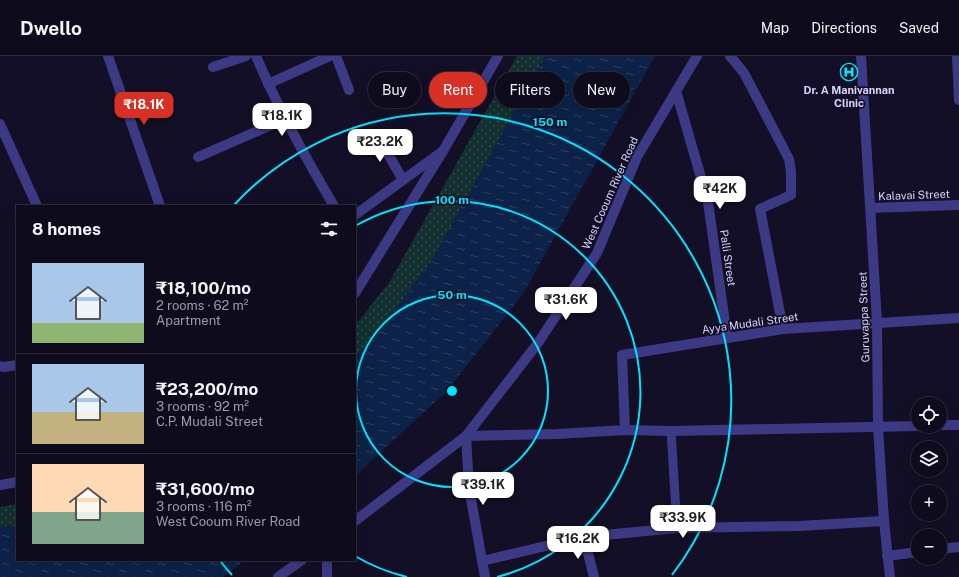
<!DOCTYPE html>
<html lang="en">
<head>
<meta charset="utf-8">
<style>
  :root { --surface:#0e0b1c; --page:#1c1929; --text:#f1f3f6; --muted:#9b9ba3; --line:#2e2b3b; --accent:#d93025 }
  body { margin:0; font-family:"Public Sans",sans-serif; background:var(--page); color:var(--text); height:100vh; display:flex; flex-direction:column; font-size:15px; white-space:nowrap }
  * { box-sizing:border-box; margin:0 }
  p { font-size:13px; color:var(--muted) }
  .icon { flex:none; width:22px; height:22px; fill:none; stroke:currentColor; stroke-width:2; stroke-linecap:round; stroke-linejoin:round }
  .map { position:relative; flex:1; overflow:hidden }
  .panel { position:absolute; left:16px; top:149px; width:340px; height:356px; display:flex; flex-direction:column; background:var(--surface); border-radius:0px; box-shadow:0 4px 16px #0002,0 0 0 1px var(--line) }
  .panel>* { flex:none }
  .banner { position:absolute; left:368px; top:16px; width:380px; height:36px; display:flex; gap:8px }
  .buttons { position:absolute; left:911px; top:341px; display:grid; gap:8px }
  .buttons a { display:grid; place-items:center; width:36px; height:36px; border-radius:50%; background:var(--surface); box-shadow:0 4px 16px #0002,0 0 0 1px var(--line); font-size:20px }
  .price { position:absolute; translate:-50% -34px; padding:0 9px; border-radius:8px; background:#fff; color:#222; font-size:13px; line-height:26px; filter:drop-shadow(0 1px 2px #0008) }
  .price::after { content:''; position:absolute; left:50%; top:24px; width:12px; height:9px; margin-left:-6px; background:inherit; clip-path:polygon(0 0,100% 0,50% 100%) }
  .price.selected { background:var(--accent); color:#fff }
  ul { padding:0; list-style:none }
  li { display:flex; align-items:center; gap:12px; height:100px; padding:0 16px }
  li+li { border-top:1px solid var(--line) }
  li span { display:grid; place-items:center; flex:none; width:112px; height:80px; border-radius:0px; color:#555 }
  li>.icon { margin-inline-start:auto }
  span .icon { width:48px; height:48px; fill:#fffc; stroke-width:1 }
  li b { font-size:17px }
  h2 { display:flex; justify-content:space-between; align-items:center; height:48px; padding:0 16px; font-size:17px }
  .tag { padding:0 14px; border-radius:18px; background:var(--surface); box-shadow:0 4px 16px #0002,0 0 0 1px var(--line); font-size:14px; line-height:36px }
  .tag.selected { background:var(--accent); color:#fff }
  header { display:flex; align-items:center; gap:24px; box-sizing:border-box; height:56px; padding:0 20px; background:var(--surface); border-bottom:1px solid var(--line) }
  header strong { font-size:19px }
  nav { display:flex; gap:22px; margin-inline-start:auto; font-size:14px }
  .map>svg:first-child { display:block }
</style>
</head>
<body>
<header>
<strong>Dwello</strong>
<nav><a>Map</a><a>Directions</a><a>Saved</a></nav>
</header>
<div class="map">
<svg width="959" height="521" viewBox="0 0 959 521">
  <defs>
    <pattern id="park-dots" width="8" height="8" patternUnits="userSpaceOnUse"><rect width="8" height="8" fill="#12302f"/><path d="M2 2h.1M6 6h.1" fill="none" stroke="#344d4e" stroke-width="1.8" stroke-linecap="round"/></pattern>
    <pattern id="water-ripples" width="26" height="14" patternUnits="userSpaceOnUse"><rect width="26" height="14" fill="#0c2248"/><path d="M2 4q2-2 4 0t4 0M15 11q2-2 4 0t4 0" fill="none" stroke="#2f4163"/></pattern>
  </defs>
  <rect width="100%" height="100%" fill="#130f26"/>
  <g fill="url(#park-dots)">
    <polygon points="517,0 545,0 433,203 369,288 355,301 355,269 389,227"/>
    <polygon points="17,448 17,470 0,471 0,451"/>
  </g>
  <g fill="url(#water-ripples)">
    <polygon points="545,0 655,0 523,238 447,335 355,420 355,301 369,288 433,203"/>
    <polygon points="17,470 17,504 245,504 223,521 0,521 0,471"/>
  </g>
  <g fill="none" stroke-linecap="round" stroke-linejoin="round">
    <polyline stroke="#3d3a85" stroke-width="9" points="671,375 677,472"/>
    <g stroke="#3d3a85" stroke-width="10">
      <polyline points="108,0 160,150"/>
      <path d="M256,0C278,52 305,101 334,150"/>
      <polyline points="336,0 349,34"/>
      <polyline points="730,0 744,17 789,103 791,116 791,139 760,153 783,273"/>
      <polyline points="861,0 877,266 878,371 884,465 890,521"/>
      <polyline points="957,0 959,44"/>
      <polyline points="213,11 246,0"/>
      <polyline points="268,28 330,0"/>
      <polyline points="676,35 708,146 727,281"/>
      <polyline points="0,68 37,150"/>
      <polyline points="377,79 403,124"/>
      <polyline points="198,101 285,63"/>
      <polyline points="870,152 959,149"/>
      <polyline points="355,159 443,95"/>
      <polyline points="0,310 4,311 17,309"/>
      <polyline points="940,369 959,369"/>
      <polyline points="625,374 622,299 783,273 959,262"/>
      <polyline points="584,481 594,521"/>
      <polyline points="940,493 959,491"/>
      <polyline points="887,500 918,496"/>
      <polyline points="482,505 584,481 677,472 799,470 884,465"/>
      <polyline points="327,521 327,504"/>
      <polyline points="485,521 469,432 466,380 557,378 625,374 671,375 919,370"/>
    </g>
    <g stroke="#3d3a85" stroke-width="10">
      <polyline points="355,237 443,95 498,0"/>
      <polyline points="0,429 17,426"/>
      <polyline points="355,465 466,380 538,287 597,197 637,101 697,0"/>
      <polyline points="278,521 302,504"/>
    </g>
  </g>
  <g fill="none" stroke="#00e5ff" stroke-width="2">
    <circle cx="452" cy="335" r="96"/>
    <path d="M407 521A191 191 0 0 1 355 500M355 170A191 191 0 1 1 497 521"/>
    <path d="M232 519A287 287 0 0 1 221 506M234 149A287 287 0 0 1 672 519"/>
  </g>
  <defs>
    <symbol id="hospital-ring" viewBox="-11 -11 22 22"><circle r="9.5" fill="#130f26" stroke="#00e5ff" stroke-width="1.5"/><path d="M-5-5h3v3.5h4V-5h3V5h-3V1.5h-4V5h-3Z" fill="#00e5ff"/></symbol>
  </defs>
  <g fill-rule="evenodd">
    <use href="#hospital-ring" x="839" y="6" width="20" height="20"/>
  </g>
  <g text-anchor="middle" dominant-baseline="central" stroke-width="3.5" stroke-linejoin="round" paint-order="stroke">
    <g font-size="11" font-weight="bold" fill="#d9d4ff" stroke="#130f26">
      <text x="849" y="34">Dr. A Manivannan<tspan x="849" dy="13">Clinic</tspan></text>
    </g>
    <g font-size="11" fill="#d9d4ff" stroke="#130f26">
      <text transform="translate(610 137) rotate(-66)">West Cooum River Road</text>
      <text transform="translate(914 139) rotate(-2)">Kalavai Street</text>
      <text transform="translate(728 202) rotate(82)">Palli Street</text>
      <text transform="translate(864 261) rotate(-92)">Guruvappa Street</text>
      <text transform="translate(750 267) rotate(-8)">Ayya Mudali Street</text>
    </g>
  </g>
  <circle cx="452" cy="335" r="6" fill="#00e5ff" stroke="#130f26" stroke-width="2"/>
  <g font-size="12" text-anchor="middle" font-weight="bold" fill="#00e5ff" stroke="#130f26" stroke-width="3.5" stroke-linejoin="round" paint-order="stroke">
    <text x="550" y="70">150 m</text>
    <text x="452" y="148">100 m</text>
    <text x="452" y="243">50 m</text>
  </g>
</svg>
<div class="buttons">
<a><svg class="icon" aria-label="locate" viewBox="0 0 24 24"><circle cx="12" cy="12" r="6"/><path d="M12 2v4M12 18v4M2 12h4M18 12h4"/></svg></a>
<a><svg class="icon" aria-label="layers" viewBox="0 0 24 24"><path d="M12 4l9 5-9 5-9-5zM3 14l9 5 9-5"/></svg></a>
<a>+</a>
<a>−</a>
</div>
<b class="price selected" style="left:144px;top:70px">₹18.1K</b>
<b class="price" style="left:282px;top:81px">₹18.1K</b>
<b class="price" style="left:380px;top:107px">₹23.2K</b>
<b class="price" style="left:720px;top:154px">₹42K</b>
<b class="price" style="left:566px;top:265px">₹31.6K</b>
<b class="price" style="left:483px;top:450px">₹39.1K</b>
<b class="price" style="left:683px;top:483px">₹33.9K</b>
<b class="price" style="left:578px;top:504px">₹16.2K</b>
<div class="banner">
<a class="tag">Buy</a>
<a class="tag selected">Rent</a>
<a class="tag">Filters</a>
<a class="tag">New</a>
</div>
<section class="panel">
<h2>8 homes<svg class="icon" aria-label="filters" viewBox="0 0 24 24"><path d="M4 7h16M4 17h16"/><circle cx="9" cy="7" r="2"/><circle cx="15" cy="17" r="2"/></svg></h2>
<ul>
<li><span style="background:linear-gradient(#a9c7e8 75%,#8fb573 0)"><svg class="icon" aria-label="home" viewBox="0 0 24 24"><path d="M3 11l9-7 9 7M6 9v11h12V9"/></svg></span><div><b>₹18,100/mo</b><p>2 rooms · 62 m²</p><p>Apartment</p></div></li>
<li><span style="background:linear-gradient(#a9c7e8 60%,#c2b280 0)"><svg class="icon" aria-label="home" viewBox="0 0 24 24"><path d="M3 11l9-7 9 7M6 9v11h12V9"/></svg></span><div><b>₹23,200/mo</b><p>3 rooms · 92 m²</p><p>C.P. Mudali Street</p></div></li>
<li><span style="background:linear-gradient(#ffd9b3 60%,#7fa58c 0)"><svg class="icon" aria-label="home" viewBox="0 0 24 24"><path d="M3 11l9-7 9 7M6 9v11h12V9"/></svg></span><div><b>₹31,600/mo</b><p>3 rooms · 116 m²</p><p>West Cooum River Road</p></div></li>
</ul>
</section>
</div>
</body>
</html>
